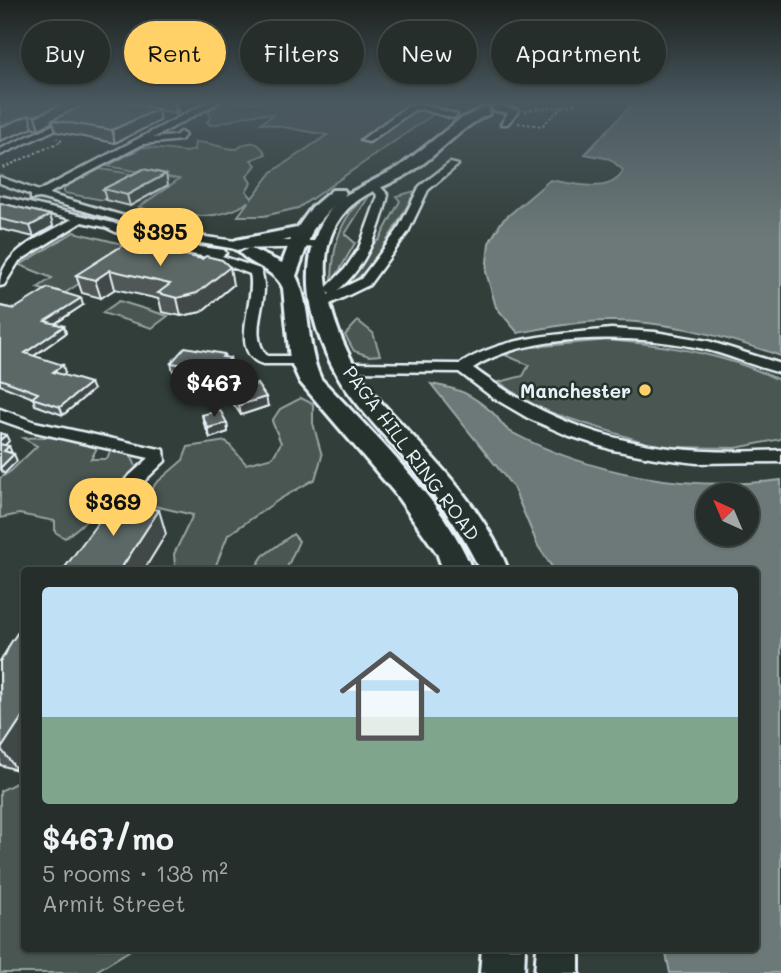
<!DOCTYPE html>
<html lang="en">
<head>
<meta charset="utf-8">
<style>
  :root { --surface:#262e2b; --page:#323a37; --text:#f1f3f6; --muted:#a4a8a9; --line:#424a47; --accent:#ffd166 }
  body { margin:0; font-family:Mali,sans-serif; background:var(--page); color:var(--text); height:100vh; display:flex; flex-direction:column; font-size:26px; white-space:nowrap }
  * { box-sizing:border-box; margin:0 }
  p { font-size:23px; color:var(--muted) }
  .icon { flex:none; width:38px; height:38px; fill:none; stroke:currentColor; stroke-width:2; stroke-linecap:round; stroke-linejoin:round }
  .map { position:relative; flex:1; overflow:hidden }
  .details { position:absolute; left:21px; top:567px; width:738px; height:385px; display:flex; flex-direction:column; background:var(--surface); border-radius:7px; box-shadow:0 2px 5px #0004,0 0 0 2px var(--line) }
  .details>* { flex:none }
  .guide { position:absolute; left:21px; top:21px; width:740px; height:63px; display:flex; gap:14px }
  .needle { width:46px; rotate:316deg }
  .fabs { position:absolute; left:696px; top:483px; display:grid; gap:14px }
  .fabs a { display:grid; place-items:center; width:63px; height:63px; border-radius:50%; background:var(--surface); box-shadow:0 2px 5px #0004,0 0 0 2px var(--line); font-size:35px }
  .price { position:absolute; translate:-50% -60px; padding:0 16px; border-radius:24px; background:var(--accent); color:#111; font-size:23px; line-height:46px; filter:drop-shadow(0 2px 4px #0008) }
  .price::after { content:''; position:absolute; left:50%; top:42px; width:21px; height:16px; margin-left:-10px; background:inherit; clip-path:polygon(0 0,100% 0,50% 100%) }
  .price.selected { background:#222; color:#fff }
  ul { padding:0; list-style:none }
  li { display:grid; align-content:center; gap:14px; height:371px; padding:0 21px }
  li span { display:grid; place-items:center; height:217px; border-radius:7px; color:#555 }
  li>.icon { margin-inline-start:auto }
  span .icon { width:126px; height:126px; fill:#fffc; stroke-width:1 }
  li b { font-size:30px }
  .pill { padding:0 24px; border-radius:32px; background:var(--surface); box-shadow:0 2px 5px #0004,0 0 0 2px var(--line); font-size:24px; line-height:63px }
  .pill.selected { background:var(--accent); color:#111 }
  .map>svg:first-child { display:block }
</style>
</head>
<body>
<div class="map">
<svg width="781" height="973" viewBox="0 0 781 973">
  <rect width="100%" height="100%" fill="#323e39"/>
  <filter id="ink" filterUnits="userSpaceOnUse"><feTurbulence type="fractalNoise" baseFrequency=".0143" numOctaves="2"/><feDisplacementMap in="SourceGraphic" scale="14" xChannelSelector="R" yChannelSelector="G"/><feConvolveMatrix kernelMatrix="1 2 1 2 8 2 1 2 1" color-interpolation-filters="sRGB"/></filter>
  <g filter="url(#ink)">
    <g fill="#495651" stroke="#98a4a4" stroke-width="2">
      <path d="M222,102H446L450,103L298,208L264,216H238L249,201C222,223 170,218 139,207L179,179L107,166L143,147L187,152L194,150L195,142C211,142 223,149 237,149C249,140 258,140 266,154L251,160L256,165L247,176L251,183L246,191L252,198L272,172L327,135L261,123L273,115C248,110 233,123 210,125L207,122L211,117L208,112Z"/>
      <polygon points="100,169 145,176 103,200 64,193 64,187"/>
      <path d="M415,191C405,211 367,282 346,285L369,246L379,240L400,201L396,196Z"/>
      <path d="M371,193L345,234L355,243L334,280H332C333,245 340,214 371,193Z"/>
      <polygon points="74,232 134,247 62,295 37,288 52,278 20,265"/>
      <polygon points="119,301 168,316 152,328 102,313"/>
      <polygon points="358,321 373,333 380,355 369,356 354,351 345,335"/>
      <path d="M608,340C667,345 727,354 781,381V439L736,448L659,447L536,408L499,382L523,376L529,365L505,355L522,348Z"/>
      <polygon points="301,398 313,404 313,423 322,456 315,479 280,499 228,535 214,570 172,570 175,565 174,554 193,515 146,504 155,484 183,460 188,447 226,441 246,464 273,457 281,443 272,421 280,409"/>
      <path d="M51,437L97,448L91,459H107L112,447C126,449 132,454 136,467C117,493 90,519 65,538L55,532V521L19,514L0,518V478L11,471L37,446L23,438Z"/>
      <polygon points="293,534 299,541 286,570 254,570 263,556"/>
      <polygon points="24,773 24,948 132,949 93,973 0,973 0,791 16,783"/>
    </g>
    <g fill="#6d7978" stroke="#9ea9ab" stroke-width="2" fill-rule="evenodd">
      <path d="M634,102H781V356C720,335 652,316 587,322C564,324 541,329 518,333L496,307L486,272L489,243L502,221L550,180C570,183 613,196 623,170L610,159L585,154Z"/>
      <path d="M431,384C460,389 470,393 493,413C500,419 502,427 511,432C592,475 690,492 781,480V973H670L665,949L756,948V570H554L538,546L513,487ZM747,495V534H709V495Z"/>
    </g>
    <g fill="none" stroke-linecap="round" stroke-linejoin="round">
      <defs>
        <g id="minor">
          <polygon points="104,102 115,102 0,155 0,149"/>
          <polygon points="208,102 219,102 153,138 175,136 180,132 185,135 181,140 143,144 48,194 190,235 236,241 319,241 325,245 323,247 236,249 189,241 40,198 31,199 31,195 0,183 0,177 39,191"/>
          <polygon points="421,104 457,115 453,118 421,109 414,110 369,142 361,140 408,106"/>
          <polygon points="495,105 517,110 518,112 507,124 501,124 508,113 492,110"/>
          <path d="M450,163L458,165L428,190L408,232L369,285L326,306H316V300L330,294L324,290L345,269L359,248L378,196L369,186L370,184H378L388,195C380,230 366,267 338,290L361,279L397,231L420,186Z"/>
          <path d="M0,196L113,223L153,241L224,250L226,253L222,256L260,269C274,298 245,329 267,356H301L308,360L301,364H263C227,353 257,299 250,274L202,256L146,246L105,227L82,222L19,261L4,285L0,286C0,250 45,236 72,219L0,202Z"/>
          <path d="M611,329L655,332L708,341L781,364V373C755,367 730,355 704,349C640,334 529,331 473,368C568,439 664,458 781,450V462L697,463L655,458L613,450L567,435L528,418L492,397L459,372L345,371L338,367L345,363L460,364C505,335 559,335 611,329Z"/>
          <polygon points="0,409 35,422 164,450 165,461 139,486 112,526 100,526 97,521 100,516 127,478 149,458 31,431 0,420"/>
        </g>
        <g id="highway">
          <path d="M485,107L489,108V114C458,128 438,156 408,174C388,186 361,193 345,212C305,257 335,337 364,381C376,399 392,413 406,429C445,470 488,517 508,570H480C464,536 443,506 419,476C395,446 366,418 344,386C309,332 290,254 336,203L313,229L296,276C312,307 305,345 321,379C369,429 448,506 472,570H443L437,553L394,492L300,382L290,360L283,288C274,269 253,267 240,253L249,248L236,250L227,245L236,240L297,228L312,207L332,190H344L346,193L344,196L399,167L459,120ZM291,239L282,263L249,248Z"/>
          <polygon points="482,948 525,948 524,973 480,973"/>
          <polygon points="537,948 579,948 579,973 535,973"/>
        </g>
      </defs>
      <use href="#minor" stroke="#e8f1f8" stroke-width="5"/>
      <use href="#highway" stroke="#e8f1f8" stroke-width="6"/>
      <g stroke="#e8f1f8" stroke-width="2" stroke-dasharray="2.5 2.5" stroke-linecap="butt">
        <polyline points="538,109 576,105 572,102"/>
        <polyline points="525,111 539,108 536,102"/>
        <polyline points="518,123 542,126 563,106"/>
        <polyline points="3,168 62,141 57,138"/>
      </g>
      <use href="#minor" fill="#26332d" fill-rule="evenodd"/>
      <use href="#highway" fill="#26332d" fill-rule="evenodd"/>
    </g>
    <g fill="#4f5957" stroke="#e8f1f8" stroke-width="2">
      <polygon points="0,102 136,104 135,102 177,102 179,112 176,114 158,110 160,121 115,143 56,132 53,122 39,129 33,128 0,141"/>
      <polygon points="166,174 168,185 130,206 106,200 103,189"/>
      <polygon points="0,203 50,215 53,226 34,237 0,229"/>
      <polygon points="159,246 160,250 233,285 201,312 181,316 162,312 159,299 115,289 101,298 82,293 76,275"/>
      <polygon points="83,305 55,324 64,326 66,333 34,356 65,373 63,375 93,390 63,415 35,405 33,398 0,385 0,306 14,309"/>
      <polygon points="224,354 225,357 232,367 223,378 173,371 171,363"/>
      <polygon points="248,387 268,406 241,415 229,397 228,388"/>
      <polygon points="202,415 227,423 228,432 210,438 204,424"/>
      <polygon points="24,623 24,758 17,770 0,765 0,661"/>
    </g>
    <g fill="#404947" stroke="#e8f1f8" stroke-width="2">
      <polygon points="67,102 98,102 52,120 53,122 39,129 35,116"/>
      <polygon points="174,102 177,102 179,112 176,114"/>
      <polygon points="158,109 160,121 115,143 112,130"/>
      <polygon points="29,115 33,128 0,141 0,127"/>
      <polygon points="166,174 168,185 130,206 127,195"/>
      <polygon points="50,215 53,226 34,237 30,226"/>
      <polygon points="230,267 233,285 201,312 181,316 177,298"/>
      <polygon points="110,270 115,289 101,298 95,280"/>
      <polygon points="81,298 83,305 48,328 45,321"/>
      <polygon points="64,326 66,333 28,360 25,353"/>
      <polygon points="230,358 232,367 223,378 221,370"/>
      <polygon points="63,365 65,373 56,379 53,372"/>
      <polygon points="90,383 93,390 63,415 60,407"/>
      <polygon points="266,397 268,406 241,415 239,405"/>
      <polygon points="227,423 228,432 210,438 208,428"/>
      <polygon points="6,435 9,441 0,450 0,440"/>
      <polygon points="9,446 12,453 4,451"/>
      <polygon points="14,454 17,461 4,474 0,468"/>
      <polygon points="159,510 166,534 144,570 120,570"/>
      <polygon points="24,714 24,758 17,770 1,749"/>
    </g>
    <g fill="#5c6865" stroke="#e8f1f8" stroke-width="2">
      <polygon points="0,102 67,102 35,116 29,115 0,127"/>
      <polygon points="90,102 127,102 158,109 112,130 52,120"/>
      <polygon points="143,169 166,174 127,195 103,189"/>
      <polygon points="0,203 50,215 30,226 0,219"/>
      <polygon points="131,240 159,246 155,249 202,259 206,256 222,260 230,267 197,293 177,298 158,293 170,284 110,270 95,280 76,275"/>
      <polygon points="48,288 81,298 45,321 64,326 25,353 63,365 53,372 90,383 60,407 32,398 38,393 0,379 0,306 1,306 14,309"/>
      <polygon points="185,347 224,354 222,357 230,358 221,370 171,363"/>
      <polygon points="245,382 248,387 257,384 266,397 239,405 228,388"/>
      <polygon points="220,410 227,423 208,428 202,415"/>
      <polygon points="0,433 6,435 0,440"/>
      <polygon points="0,444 9,446 4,451 14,454 0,468"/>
      <polygon points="113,502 159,510 120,570 63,570"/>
      <polygon points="24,623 24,714 1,749 0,661 5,655 10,644"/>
    </g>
  </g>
  <linearGradient id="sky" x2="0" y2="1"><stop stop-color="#1c221f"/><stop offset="0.43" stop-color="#49585f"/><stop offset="1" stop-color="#49585f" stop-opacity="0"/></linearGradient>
  <rect width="781" height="238" fill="url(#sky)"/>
  <circle fill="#ffd166" stroke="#26332d" stroke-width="2.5" cx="645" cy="390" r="7"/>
  <g text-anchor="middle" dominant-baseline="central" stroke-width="5" stroke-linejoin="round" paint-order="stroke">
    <g font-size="19" font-weight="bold" fill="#e8f1f8" stroke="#26332d" text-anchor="end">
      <text x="631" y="390">Manchester</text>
    </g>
    <g font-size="19" fill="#e8f1f8" stroke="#26332d">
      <text transform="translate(412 453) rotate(53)">PAGA HILL RING ROAD</text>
    </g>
  </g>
</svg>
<div class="fabs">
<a><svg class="needle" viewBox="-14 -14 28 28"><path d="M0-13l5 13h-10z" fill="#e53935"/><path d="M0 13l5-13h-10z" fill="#a4a8a9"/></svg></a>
</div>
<b class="price" style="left:160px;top:268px">$395</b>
<b class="price selected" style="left:214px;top:419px">$467</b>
<b class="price" style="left:113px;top:538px">$369</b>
<div class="guide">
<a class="pill">Buy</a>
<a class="pill selected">Rent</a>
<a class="pill">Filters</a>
<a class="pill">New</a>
<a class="pill">Apartment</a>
</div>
<section class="details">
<ul>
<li><span style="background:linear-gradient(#bfe0f5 60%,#7fa58c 0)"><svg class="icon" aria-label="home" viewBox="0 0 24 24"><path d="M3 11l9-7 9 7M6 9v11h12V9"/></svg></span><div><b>$467/mo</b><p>5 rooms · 138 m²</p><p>Armit Street</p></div></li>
</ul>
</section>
</div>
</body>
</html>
